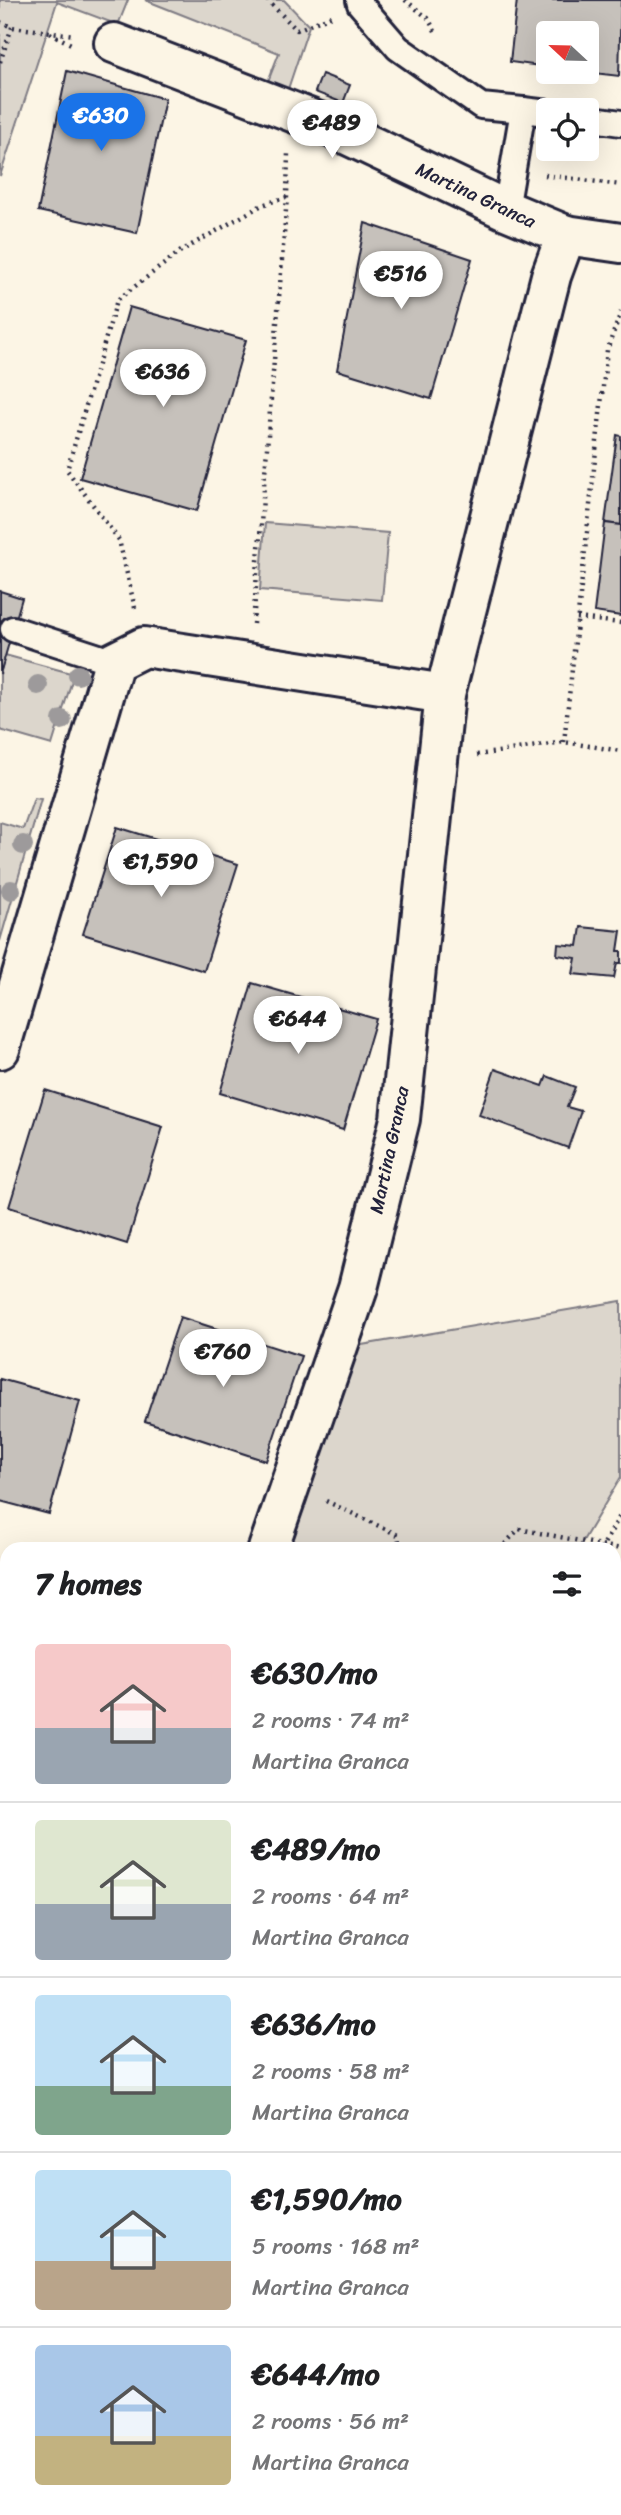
<!DOCTYPE html>
<html lang="en">
<head>
<meta charset="utf-8">
<style>
  :root { --surface:#fff; --page:#f6f6f6; --text:#202124; --muted:#757577; --line:#e0e0e0; --accent:#1a73e8 }
  body { margin:0; font-family:Sriracha,sans-serif; background:var(--page); color:var(--text); height:100vh; display:flex; flex-direction:column; font-size:26px; white-space:nowrap }
  * { box-sizing:border-box; margin:0 }
  p { font-size:23px; color:var(--muted) }
  .icon { flex:none; width:38px; height:38px; fill:none; stroke:currentColor; stroke-width:2; stroke-linecap:round; stroke-linejoin:round }
  .map { position:relative; flex:1; overflow:hidden }
  .sheet { position:absolute; left:0px; top:1542px; width:621px; height:975px; display:flex; flex-direction:column; background:var(--surface); border-radius:21px 21px 0 0; box-shadow:0 7px 28px #0002 }
  .sheet>* { flex:none }
  .needle { width:46px; rotate:292deg }
  .controls { position:absolute; left:536px; top:21px; display:grid; gap:14px }
  .controls a { display:grid; place-items:center; width:63px; height:63px; border-radius:7px; background:var(--surface); box-shadow:0 7px 28px #0002; font-size:35px }
  .price { position:absolute; translate:-50% -60px; padding:0 16px; border-radius:24px; background:#fff; color:#222; font-size:23px; line-height:46px; filter:drop-shadow(0 2px 4px #0008) }
  .price::after { content:''; position:absolute; left:50%; top:42px; width:21px; height:16px; margin-left:-10px; background:inherit; clip-path:polygon(0 0,100% 0,50% 100%) }
  .price.current { background:var(--accent); color:#fff }
  ul { padding:0; list-style:none }
  li { display:flex; align-items:center; gap:21px; height:175px; padding:0 35px }
  li+li { border-top:2px solid var(--line) }
  li span { display:grid; place-items:center; flex:none; width:196px; height:140px; border-radius:7px; color:#555 }
  li>.icon { margin-inline-start:auto }
  span .icon { width:84px; height:84px; fill:#fffc; stroke-width:1 }
  li b { font-size:30px }
  h2 { display:flex; justify-content:space-between; align-items:center; height:84px; padding:0 35px; font-size:30px }
  .map>svg:first-child { display:block }
</style>
</head>
<body>
<div class="map">
<svg width="621" height="2515" viewBox="0 0 621 2515">
  <rect width="100%" height="100%" fill="#fcf5e5"/>
  <filter id="ink" filterUnits="userSpaceOnUse"><feTurbulence type="fractalNoise" baseFrequency=".0143" numOctaves="2"/><feDisplacementMap in="SourceGraphic" scale="14" xChannelSelector="R" yChannelSelector="G"/><feConvolveMatrix kernelMatrix="1 2 1 2 8 2 1 2 1" color-interpolation-filters="sRGB"/></filter>
  <g filter="url(#ink)">
    <g fill="#dcd6cc" stroke="#7f7c84" stroke-width="2">
      <polygon points="0,0 128,0 118,25 57,2 0,176"/>
      <polygon points="145,0 284,0 309,26 287,92 267,84 279,53"/>
      <polygon points="265,523 388,533 382,600 260,590"/>
      <polygon points="5,655 74,674 52,745 0,730 0,674"/>
      <polygon points="34,798 41,799 0,941 0,822 23,829"/>
      <polygon points="621,1301 621,1477 578,1549 285,1549 356,1346"/>
      <polygon points="614,1671 621,1674 621,1794 614,1790"/>
      <polygon points="0,2316 7,2318 7,2510 429,2510 437,2515 0,2515"/>
    </g>
    <g fill="#c6c1bb" stroke="#22223b" stroke-width="2">
      <polygon points="517,0 621,0 619,76 586,72 586,33 548,33 548,67 510,62"/>
      <polygon points="67,71 165,99 137,233 38,211"/>
      <polygon points="322,74 350,85 343,103 315,92"/>
      <polygon points="365,223 472,259 431,399 337,370"/>
      <polygon points="129,307 246,340 197,511 80,478"/>
      <polygon points="617,435 621,436 621,525 605,523"/>
      <polygon points="605,523 621,525 621,616 594,612"/>
      <polygon points="0,591 22,598 0,674"/>
      <polygon points="117,827 238,864 204,971 83,934"/>
      <polygon points="581,927 621,931 618,951 621,951 621,963 617,963 614,978 573,974 576,958 557,955 558,944 578,946"/>
      <polygon points="252,983 376,1019 343,1130 220,1093"/>
      <polygon points="495,1069 543,1086 547,1076 575,1087 567,1107 581,1111 568,1148 479,1115"/>
      <polygon points="45,1090 163,1127 127,1244 9,1207"/>
      <polygon points="180,1317 301,1356 266,1461 145,1421"/>
      <polygon points="0,1379 80,1401 49,1514 0,1501"/>
      <polygon points="614,2310 621,2316 621,2424 614,2431"/>
      <polygon points="465,2510 539,2510 534,2515 471,2515"/>
    </g>
    <g fill="none" stroke-linecap="round" stroke-linejoin="round">
      <defs>
        <g id="service">
          <polyline points="359,0 360,4 398,48 481,106 523,110"/>
          <polyline points="586,118 621,123"/>
          <polyline points="506,210 523,110 548,113"/>
          <polyline points="13,629 114,662"/>
          <polyline points="614,2472 621,2465"/>
          <polyline points="573,2515 578,2510"/>
        </g>
        <g id="minor">
          <polyline points="114,43 329,126 506,210 566,235"/>
          <polyline points="0,1049 114,662 144,647 445,694"/>
          <polyline points="268,1549 358,1288 400,1119 445,694 551,276 566,235 621,243"/>
          <polyline points="0,1938 7,1942"/>
        </g>
      </defs>
      <use href="#service" stroke="#22223b" stroke-width="30"/>
      <use href="#minor" stroke="#22223b" stroke-width="44"/>
      <g stroke="#22223b" stroke-width="4.5" stroke-dasharray="2 5" stroke-linecap="butt">
        <polyline points="267,0 297,30 331,16"/>
        <polyline points="405,0 428,18 435,31"/>
        <polyline points="0,22 12,27 74,35"/>
        <polyline points="50,33 73,45"/>
        <polyline points="0,62 12,27"/>
        <polyline points="545,175 621,185"/>
        <polyline points="135,608 119,540 67,470 117,300 181,251 262,205 287,197"/>
        <polyline points="577,618 621,623"/>
        <polyline points="253,624 287,197 288,151"/>
        <polyline points="564,742 607,350 621,312"/>
        <polyline points="477,755 564,742 621,751"/>
        <polyline points="326,1501 398,1535 400,1549"/>
        <polyline points="500,1549 519,1529 621,1549"/>
        <polyline points="601,1549 621,1514"/>
        <polyline points="614,2277 621,2279"/>
        <polyline points="0,2348 7,2349"/>
        <polyline points="434,2510 440,2515"/>
      </g>
      <use href="#service" stroke="#fcf5e5" stroke-width="24"/>
      <use href="#minor" stroke="#fcf5e5" stroke-width="38"/>
    </g>
    <g fill="#9d9a9b">
      <circle cx="78" cy="675" r="10"/>
      <circle cx="38" cy="685" r="10"/>
      <circle cx="62" cy="720" r="10"/>
      <circle cx="23" cy="845" r="10"/>
      <circle cx="11" cy="890" r="10"/>
    </g>
  </g>
  <g text-anchor="middle" dominant-baseline="central" stroke-width="5" stroke-linejoin="round" paint-order="stroke">
    <g font-size="19" fill="#22223b" stroke="#fcf5e5">
      <text transform="translate(476 195) rotate(25)">Martina Granca</text>
      <text transform="translate(389 1150) rotate(-78)">Martina Granca</text>
    </g>
  </g>
</svg>
<div class="controls">
<a><svg class="needle" viewBox="-14 -14 28 28"><path d="M0-13l5 13h-10z" fill="#e53935"/><path d="M0 13l5-13h-10z" fill="#757577"/></svg></a>
<a><svg class="icon" aria-label="locate" viewBox="0 0 24 24"><circle cx="12" cy="12" r="6"/><path d="M12 2v4M12 18v4M2 12h4M18 12h4"/></svg></a>
</div>
<b class="price current" style="left:101px;top:153px">€630</b>
<b class="price" style="left:332px;top:160px">€489</b>
<b class="price" style="left:401px;top:311px">€516</b>
<b class="price" style="left:163px;top:409px">€636</b>
<b class="price" style="left:161px;top:899px">€1,590</b>
<b class="price" style="left:298px;top:1056px">€644</b>
<b class="price" style="left:223px;top:1389px">€760</b>
<section class="sheet">
<h2>7 homes<svg class="icon" aria-label="filters" viewBox="0 0 24 24"><path d="M4 7h16M4 17h16"/><circle cx="9" cy="7" r="2"/><circle cx="15" cy="17" r="2"/></svg></h2>
<ul>
<li><span style="background:linear-gradient(#f6c9c9 60%,#9aa5b1 0)"><svg class="icon" aria-label="home" viewBox="0 0 24 24"><path d="M3 11l9-7 9 7M6 9v11h12V9"/></svg></span><div><b>€630/mo</b><p>2 rooms · 74 m²</p><p>Martina Granca</p></div></li>
<li><span style="background:linear-gradient(#dfe7d0 60%,#9aa5b1 0)"><svg class="icon" aria-label="home" viewBox="0 0 24 24"><path d="M3 11l9-7 9 7M6 9v11h12V9"/></svg></span><div><b>€489/mo</b><p>2 rooms · 64 m²</p><p>Martina Granca</p></div></li>
<li><span style="background:linear-gradient(#bfe0f5 65%,#7fa58c 0)"><svg class="icon" aria-label="home" viewBox="0 0 24 24"><path d="M3 11l9-7 9 7M6 9v11h12V9"/></svg></span><div><b>€636/mo</b><p>2 rooms · 58 m²</p><p>Martina Granca</p></div></li>
<li><span style="background:linear-gradient(#bfe0f5 65%,#b9a48a 0)"><svg class="icon" aria-label="home" viewBox="0 0 24 24"><path d="M3 11l9-7 9 7M6 9v11h12V9"/></svg></span><div><b>€1,590/mo</b><p>5 rooms · 168 m²</p><p>Martina Granca</p></div></li>
<li><span style="background:linear-gradient(#a9c7e8 65%,#c2b280 0)"><svg class="icon" aria-label="home" viewBox="0 0 24 24"><path d="M3 11l9-7 9 7M6 9v11h12V9"/></svg></span><div><b>€644/mo</b><p>2 rooms · 56 m²</p><p>Martina Granca</p></div></li>
</ul>
</section>
</div>
</body>
</html>
